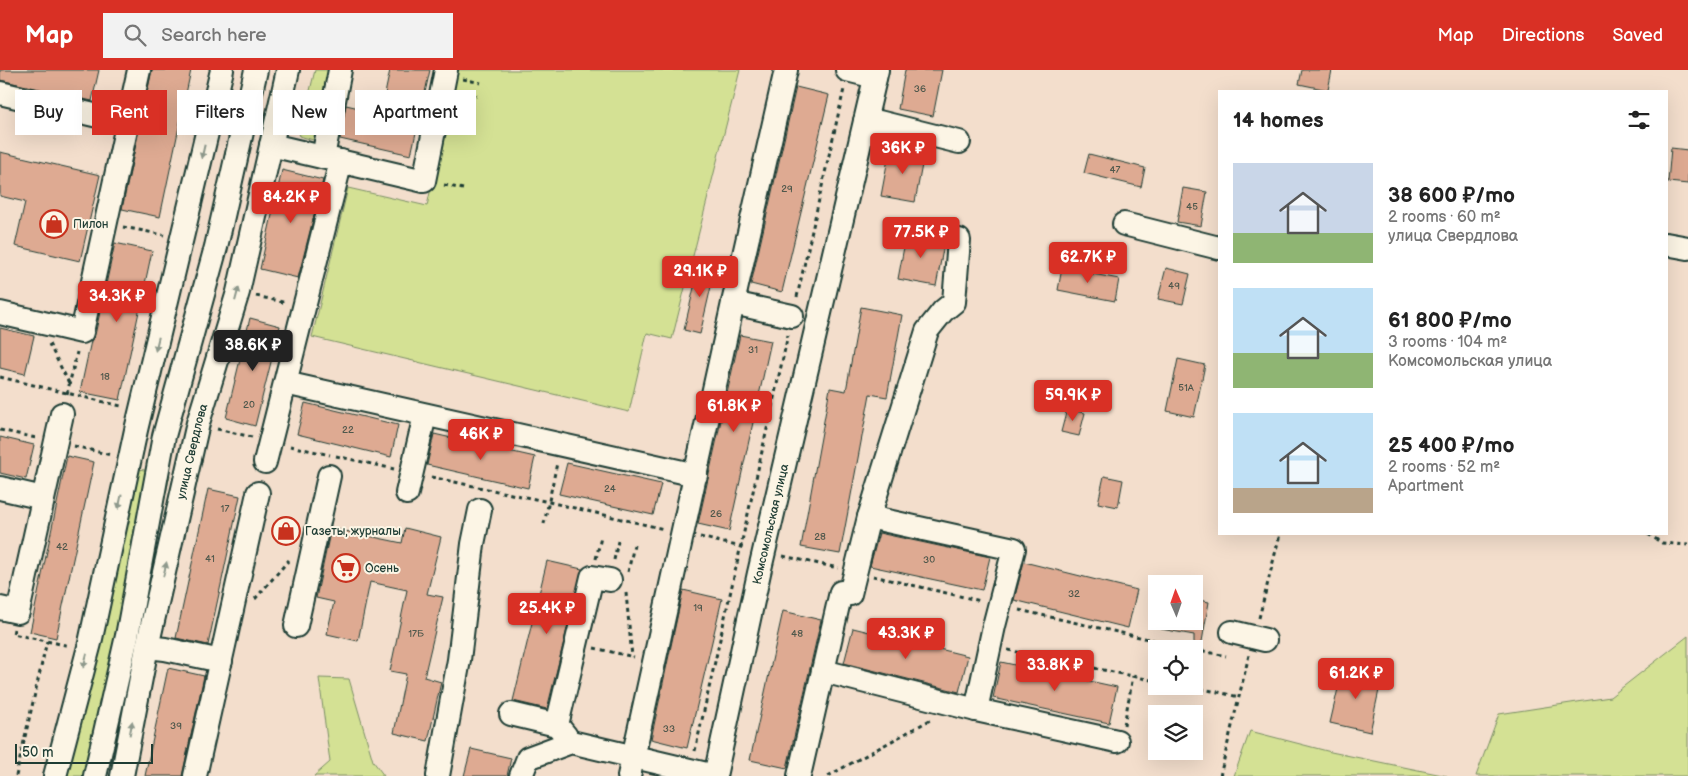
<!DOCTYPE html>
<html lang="en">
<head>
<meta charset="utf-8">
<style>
  :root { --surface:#fff; --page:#f2f2f2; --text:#222; --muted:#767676; --accent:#d93025 }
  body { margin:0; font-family:"Balsamiq Sans",sans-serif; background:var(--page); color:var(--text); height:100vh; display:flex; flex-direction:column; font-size:19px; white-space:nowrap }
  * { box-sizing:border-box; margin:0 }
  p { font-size:16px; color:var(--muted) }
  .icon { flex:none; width:28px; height:28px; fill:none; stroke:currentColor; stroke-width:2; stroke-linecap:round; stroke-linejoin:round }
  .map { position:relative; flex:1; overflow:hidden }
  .details { position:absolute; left:1218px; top:20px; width:450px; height:445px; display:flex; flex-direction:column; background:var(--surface); border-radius:0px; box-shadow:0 5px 20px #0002 }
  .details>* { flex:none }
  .banner { position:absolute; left:15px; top:20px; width:475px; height:45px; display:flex; gap:10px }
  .needle { width:32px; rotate:358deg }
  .tools { position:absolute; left:1148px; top:505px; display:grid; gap:10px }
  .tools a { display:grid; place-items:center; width:55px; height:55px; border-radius:0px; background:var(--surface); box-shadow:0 5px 20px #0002; font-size:25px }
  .scale { position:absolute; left:15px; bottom:12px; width:138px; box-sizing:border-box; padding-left:5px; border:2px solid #1f3d34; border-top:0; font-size:14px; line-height:18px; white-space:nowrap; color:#1f3d34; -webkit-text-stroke:4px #fcf5e5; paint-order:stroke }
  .price { position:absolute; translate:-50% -42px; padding:0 11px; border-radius:5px; background:var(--accent); color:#fff; font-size:16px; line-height:32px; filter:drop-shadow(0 1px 2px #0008) }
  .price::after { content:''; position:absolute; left:50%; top:30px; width:15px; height:11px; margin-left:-8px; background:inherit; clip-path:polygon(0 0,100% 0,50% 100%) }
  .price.selected { background:#222; color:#fff }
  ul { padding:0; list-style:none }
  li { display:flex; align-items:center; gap:15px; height:125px; padding:0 15px }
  li span { display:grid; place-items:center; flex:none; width:140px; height:100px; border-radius:0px; color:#555 }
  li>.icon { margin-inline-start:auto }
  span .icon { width:60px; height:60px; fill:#fffc; stroke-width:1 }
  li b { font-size:21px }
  h2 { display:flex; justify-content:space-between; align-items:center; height:60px; padding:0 15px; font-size:21px }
  .chip { padding:0 18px; border-radius:0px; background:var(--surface); box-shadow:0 5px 20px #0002; font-size:18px; line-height:45px }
  .chip.selected { background:var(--accent); color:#fff }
  header { display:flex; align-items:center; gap:30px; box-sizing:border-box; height:70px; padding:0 25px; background:var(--accent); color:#fff }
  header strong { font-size:24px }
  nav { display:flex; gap:28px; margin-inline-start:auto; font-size:18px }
  .search { width:350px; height:45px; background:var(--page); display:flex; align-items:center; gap:12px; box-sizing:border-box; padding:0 18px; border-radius:0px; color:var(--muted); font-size:19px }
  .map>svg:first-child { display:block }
</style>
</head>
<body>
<header>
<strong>Map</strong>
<div class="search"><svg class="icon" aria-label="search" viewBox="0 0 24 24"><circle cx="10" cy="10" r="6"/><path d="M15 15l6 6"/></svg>Search here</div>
<nav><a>Map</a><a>Directions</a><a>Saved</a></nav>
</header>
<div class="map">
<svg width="1688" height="706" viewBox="0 0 1688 706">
  <rect width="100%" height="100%" fill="#f3decc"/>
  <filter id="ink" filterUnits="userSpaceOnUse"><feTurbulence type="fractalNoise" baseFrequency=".02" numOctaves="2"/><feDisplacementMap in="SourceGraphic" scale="10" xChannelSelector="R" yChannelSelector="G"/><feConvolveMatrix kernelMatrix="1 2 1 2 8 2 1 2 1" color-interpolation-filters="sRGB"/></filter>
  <g filter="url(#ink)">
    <g fill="#d4e194" stroke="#7a8f64">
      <polygon points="315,0 333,0 317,71 299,66"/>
      <polygon points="457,0 740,0 672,269 647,263 629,342 312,267 348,118 427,136"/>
      <polygon points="139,399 170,405 104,706 67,706"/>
      <polygon points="1688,566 1688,706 1476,706 1499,644 1610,627"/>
      <polygon points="319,608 349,609 373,691 384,706 314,706 330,692"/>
      <polygon points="1250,661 1331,682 1447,706 1234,706"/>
    </g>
    <g fill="#deaa92" stroke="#1f3d34">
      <polygon points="0,0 99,0 92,31 0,10"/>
      <polygon points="152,0 191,0 160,147 122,139"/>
      <polygon points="390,0 430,0 411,85 340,69 346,35 381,43"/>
      <polygon points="905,0 942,0 933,46 898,39"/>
      <polygon points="1302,0 1332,0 1328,20 1299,14"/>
      <polygon points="796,17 829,25 782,222 751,214"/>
      <polygon points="890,78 924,84 915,132 881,126"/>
      <polygon points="1671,78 1688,80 1688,114 1668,112"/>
      <polygon points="0,82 100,105 80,191 15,176 25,132 0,126"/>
      <polygon points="1089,84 1145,98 1141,117 1084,103"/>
      <polygon points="282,100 323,110 298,208 260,199"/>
      <polygon points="1183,118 1207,122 1201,156 1177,152"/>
      <polygon points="907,161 945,169 936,216 898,209"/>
      <polygon points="115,173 152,181 120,330 80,322 91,271 95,265"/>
      <polygon points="700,192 716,195 700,264 684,260"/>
      <polygon points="1062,198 1119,209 1115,231 1058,220"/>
      <polygon points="1166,198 1190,204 1183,234 1158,229"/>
      <polygon points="861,237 902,245 887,327 870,324 840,484 801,477 830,318 846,321"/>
      <polygon points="250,248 280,256 255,356 226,348"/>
      <polygon points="0,258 34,266 25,304 0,298"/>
      <polygon points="740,265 771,271 729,461 698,454"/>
      <polygon points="1178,289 1205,295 1194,347 1167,341"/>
      <polygon points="305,333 398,355 391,387 297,364"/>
      <polygon points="1067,339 1085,343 1079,366 1061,362"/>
      <polygon points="434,364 535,387 528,418 427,395"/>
      <polygon points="0,367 34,375 26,409 0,403"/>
      <polygon points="67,386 94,392 56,568 30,562"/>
      <polygon points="567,393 661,414 653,445 559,424"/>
      <polygon points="1104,406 1123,410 1118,437 1098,433"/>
      <polygon points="208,419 240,426 208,575 176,568"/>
      <polygon points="331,458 402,473 405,458 441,467 427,524 443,527 424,607 441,612 428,671 394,663 406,604 390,601 407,520 370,512 358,571 327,564 334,532 316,528"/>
      <polygon points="879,463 990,487 982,520 870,496"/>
      <polygon points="547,491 582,499 547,639 513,631"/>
      <polygon points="1024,492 1137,520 1128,558 1014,530"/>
      <polygon points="683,520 722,529 687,678 651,669"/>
      <polygon points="1194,529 1209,532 1201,577 1194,576 1194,565 1161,559 1162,551 1194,551"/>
      <polygon points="783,541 821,550 787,698 750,690"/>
      <polygon points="853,558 968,586 959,622 844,593"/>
      <polygon points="1001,592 1117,617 1109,653 993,628"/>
      <polygon points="1343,597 1382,606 1370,662 1330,653"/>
      <polygon points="168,598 204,606 182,706 145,706"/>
      <polygon points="471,679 511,688 507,706 464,706"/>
    </g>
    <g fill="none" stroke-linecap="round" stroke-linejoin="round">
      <defs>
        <g id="minor">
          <polyline points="786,0 733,233 792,246"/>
          <polyline points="847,0 875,7"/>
          <polyline points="0,23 128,53"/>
          <polyline points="865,51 879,52 959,72"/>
          <polyline points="271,75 424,111 446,0"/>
          <polyline points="323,87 340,0"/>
          <polyline points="1124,154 1219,178"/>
          <polyline points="959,170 954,232 943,241 927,261 869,447 1014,479 994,556 976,640"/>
          <polyline points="1666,174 1688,178"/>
          <polyline points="0,243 82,262 139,0"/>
          <polyline points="285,313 696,405"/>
          <polyline points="265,392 341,91"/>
          <polyline points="0,418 43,428"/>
          <polyline points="407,423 425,345"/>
          <polyline points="850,524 869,447"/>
          <polyline points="0,538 18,542 62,344"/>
          <polyline points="296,556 329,406"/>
          <polyline points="1232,562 1265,570"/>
          <polyline points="147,577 165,579 221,591"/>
          <polyline points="823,601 976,640 1117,671"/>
          <polyline points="511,644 557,655 566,666"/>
          <polyline points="557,655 592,507 610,510"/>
          <polyline points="55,706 90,573 136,360 222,0"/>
          <polyline points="95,706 127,566 164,366 216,177 256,0"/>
          <path id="s1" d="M122,706L147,577L198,353L238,222L288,0"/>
          <polyline points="195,706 258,423"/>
          <polyline points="438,706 459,590 473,474 480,440"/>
          <polyline points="521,706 528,688 571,672 715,706"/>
          <polyline points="629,706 733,233"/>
          <path id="s2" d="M715,706L759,503L877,0"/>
          <polyline points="799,706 841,522"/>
        </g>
      </defs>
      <use href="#minor" stroke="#1f3d34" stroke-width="26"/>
      <g stroke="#1f3d34" stroke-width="3" stroke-dasharray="4 4" stroke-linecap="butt">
        <polyline points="463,9 481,13"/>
        <polyline points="460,23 477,26"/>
        <polyline points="444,115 463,119"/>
        <polyline points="123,157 164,165"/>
        <polyline points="256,226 287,233"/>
        <polyline points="797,227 844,19"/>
        <polyline points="49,274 69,313"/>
        <polyline points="0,307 121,336"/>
        <polyline points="67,324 77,282"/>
        <polyline points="217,359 252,367"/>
        <polyline points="0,360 36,368"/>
        <polyline points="74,376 111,385"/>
        <polyline points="290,376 330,385"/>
        <polyline points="336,386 394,399"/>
        <polyline points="431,407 549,432 664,459"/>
        <polyline points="544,454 557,393"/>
        <polyline points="1648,464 1662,473 1688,475"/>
        <polyline points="700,467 745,478"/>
        <polyline points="783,486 838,498"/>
        <polyline points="596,489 601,467"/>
        <polyline points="614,490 618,471"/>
        <polyline points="628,502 634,475"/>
        <polyline points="873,506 981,531"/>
        <polyline points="626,523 632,587"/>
        <polyline points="255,529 289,490"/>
        <polyline points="1019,540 1193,579"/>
        <polyline points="1259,548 1280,464"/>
        <polyline points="14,559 13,564 70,576"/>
        <polyline points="594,578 634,587"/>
        <polyline points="1194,579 1226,586"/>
        <polyline points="1008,580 1156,611"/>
        <polyline points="1185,616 1218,622 1239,627"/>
        <polyline points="1124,655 1133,606"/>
        <polyline points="695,681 788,265"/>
        <polyline points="16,706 47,571"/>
        <polyline points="828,706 930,650"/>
        <polyline points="1220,706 1249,585"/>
      </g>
      <use href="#minor" stroke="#fcf5e5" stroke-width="22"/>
    </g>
    <defs><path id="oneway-solid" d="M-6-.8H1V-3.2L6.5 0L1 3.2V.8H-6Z" transform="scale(1.25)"/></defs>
    <g fill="#8e998c">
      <use href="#oneway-solid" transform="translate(203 82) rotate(103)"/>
      <use href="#oneway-solid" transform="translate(237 224) rotate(-75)"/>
      <use href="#oneway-solid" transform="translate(157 274) rotate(104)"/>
      <use href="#oneway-solid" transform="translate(120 432) rotate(102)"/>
      <use href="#oneway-solid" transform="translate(165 499) rotate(-77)"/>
      <use href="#oneway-solid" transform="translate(85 591) rotate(105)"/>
      <use href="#oneway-solid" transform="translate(131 658) rotate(-79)"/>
    </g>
  </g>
  <defs>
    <symbol id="shop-ring" viewBox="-11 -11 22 22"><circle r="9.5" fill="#fcf5e5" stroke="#c8321e" stroke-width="1.5"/><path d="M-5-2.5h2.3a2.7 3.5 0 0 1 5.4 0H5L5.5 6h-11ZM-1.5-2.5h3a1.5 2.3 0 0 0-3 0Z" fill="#c8321e"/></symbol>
    <symbol id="supermarket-ring" viewBox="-11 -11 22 22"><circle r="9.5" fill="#fcf5e5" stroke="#c8321e" stroke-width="1.5"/><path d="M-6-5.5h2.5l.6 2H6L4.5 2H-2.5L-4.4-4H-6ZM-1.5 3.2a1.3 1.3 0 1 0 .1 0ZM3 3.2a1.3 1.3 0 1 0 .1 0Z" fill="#c8321e"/></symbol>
  </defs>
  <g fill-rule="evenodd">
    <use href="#shop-ring" x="38" y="138" width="32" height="32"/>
    <use href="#shop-ring" x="270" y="445" width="32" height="32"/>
    <use href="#supermarket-ring" x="330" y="482" width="32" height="32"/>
  </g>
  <g text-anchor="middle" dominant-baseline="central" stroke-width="4" stroke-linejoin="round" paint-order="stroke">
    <g font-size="10" fill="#4f584c">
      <text x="920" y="19">36</text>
      <text x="1115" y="100">47</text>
      <text x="787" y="119">29</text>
      <text x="1192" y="137">45</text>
      <text x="1174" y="216">49</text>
      <text x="753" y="280">31</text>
      <text x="105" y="307">18</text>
      <text x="1186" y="318">51А</text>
      <text x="249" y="335">20</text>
      <text x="348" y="360">22</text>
      <text x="610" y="419">24</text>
      <text x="225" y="439">17</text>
      <text x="716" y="444">26</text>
      <text x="820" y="467">28</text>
      <text x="62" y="477">42</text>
      <text x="210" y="489">41</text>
      <text x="929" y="490">30</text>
      <text x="1074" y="524">32</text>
      <text x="698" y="538">19</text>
      <text x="416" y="564">17Б</text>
      <text x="797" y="564">48</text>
      <text x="176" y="656">39</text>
      <text x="669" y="659">33</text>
    </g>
    <g font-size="12" fill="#1f3d34" stroke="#fcf5e5" text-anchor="start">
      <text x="73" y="154">Пилон</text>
      <text x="305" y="461">Газеты, журналы</text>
      <text x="365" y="498">Осень</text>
    </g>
    <g font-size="12" fill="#1f3d34" stroke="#fcf5e5">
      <text stroke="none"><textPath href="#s1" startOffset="332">улица Свердлова</textPath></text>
      <text stroke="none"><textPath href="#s2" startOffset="258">Комсомольская улица</textPath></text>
    </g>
  </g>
</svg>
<div class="tools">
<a><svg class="needle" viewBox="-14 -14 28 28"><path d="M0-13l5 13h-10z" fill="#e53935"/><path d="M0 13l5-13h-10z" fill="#767676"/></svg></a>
<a><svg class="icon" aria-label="locate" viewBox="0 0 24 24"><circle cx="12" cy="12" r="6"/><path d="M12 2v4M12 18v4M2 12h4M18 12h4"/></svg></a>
<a><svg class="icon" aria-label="layers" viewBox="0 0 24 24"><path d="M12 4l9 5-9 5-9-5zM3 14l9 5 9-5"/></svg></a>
</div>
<div class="scale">50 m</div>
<b class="price" style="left:903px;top:105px">36K ₽</b>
<b class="price" style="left:291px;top:154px">84.2K ₽</b>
<b class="price" style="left:921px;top:189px">77.5K ₽</b>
<b class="price" style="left:1088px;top:214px">62.7K ₽</b>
<b class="price" style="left:700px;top:228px">29.1K ₽</b>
<b class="price" style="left:117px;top:253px">34.3K ₽</b>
<b class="price selected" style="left:253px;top:302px">38.6K ₽</b>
<b class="price" style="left:1073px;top:352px">59.9K ₽</b>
<b class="price" style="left:734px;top:363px">61.8K ₽</b>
<b class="price" style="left:481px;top:391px">46K ₽</b>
<b class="price" style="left:547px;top:565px">25.4K ₽</b>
<b class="price" style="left:906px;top:590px">43.3K ₽</b>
<b class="price" style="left:1055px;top:622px">33.8K ₽</b>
<b class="price" style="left:1356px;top:630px">61.2K ₽</b>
<div class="banner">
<a class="chip">Buy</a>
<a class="chip selected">Rent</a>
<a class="chip">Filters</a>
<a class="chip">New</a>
<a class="chip">Apartment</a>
</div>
<section class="details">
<h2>14 homes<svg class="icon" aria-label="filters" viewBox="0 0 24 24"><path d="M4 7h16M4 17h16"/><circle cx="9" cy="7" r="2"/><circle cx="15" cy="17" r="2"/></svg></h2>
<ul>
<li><span style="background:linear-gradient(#c9d6e8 70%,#8fb573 0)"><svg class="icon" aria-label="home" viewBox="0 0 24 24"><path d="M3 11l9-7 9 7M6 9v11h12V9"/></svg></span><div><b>38 600 ₽/mo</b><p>2 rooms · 60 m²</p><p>улица Свердлова</p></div></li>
<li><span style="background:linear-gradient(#bfe0f5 65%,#8fb573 0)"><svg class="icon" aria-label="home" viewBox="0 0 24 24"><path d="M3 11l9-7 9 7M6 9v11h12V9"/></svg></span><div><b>61 800 ₽/mo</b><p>3 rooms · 104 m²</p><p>Комсомольская улица</p></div></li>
<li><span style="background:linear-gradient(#bfe0f5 75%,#b9a48a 0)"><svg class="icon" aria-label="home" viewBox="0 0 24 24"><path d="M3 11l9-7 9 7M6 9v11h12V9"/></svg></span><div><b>25 400 ₽/mo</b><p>2 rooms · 52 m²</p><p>Apartment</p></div></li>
</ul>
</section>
</div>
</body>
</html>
